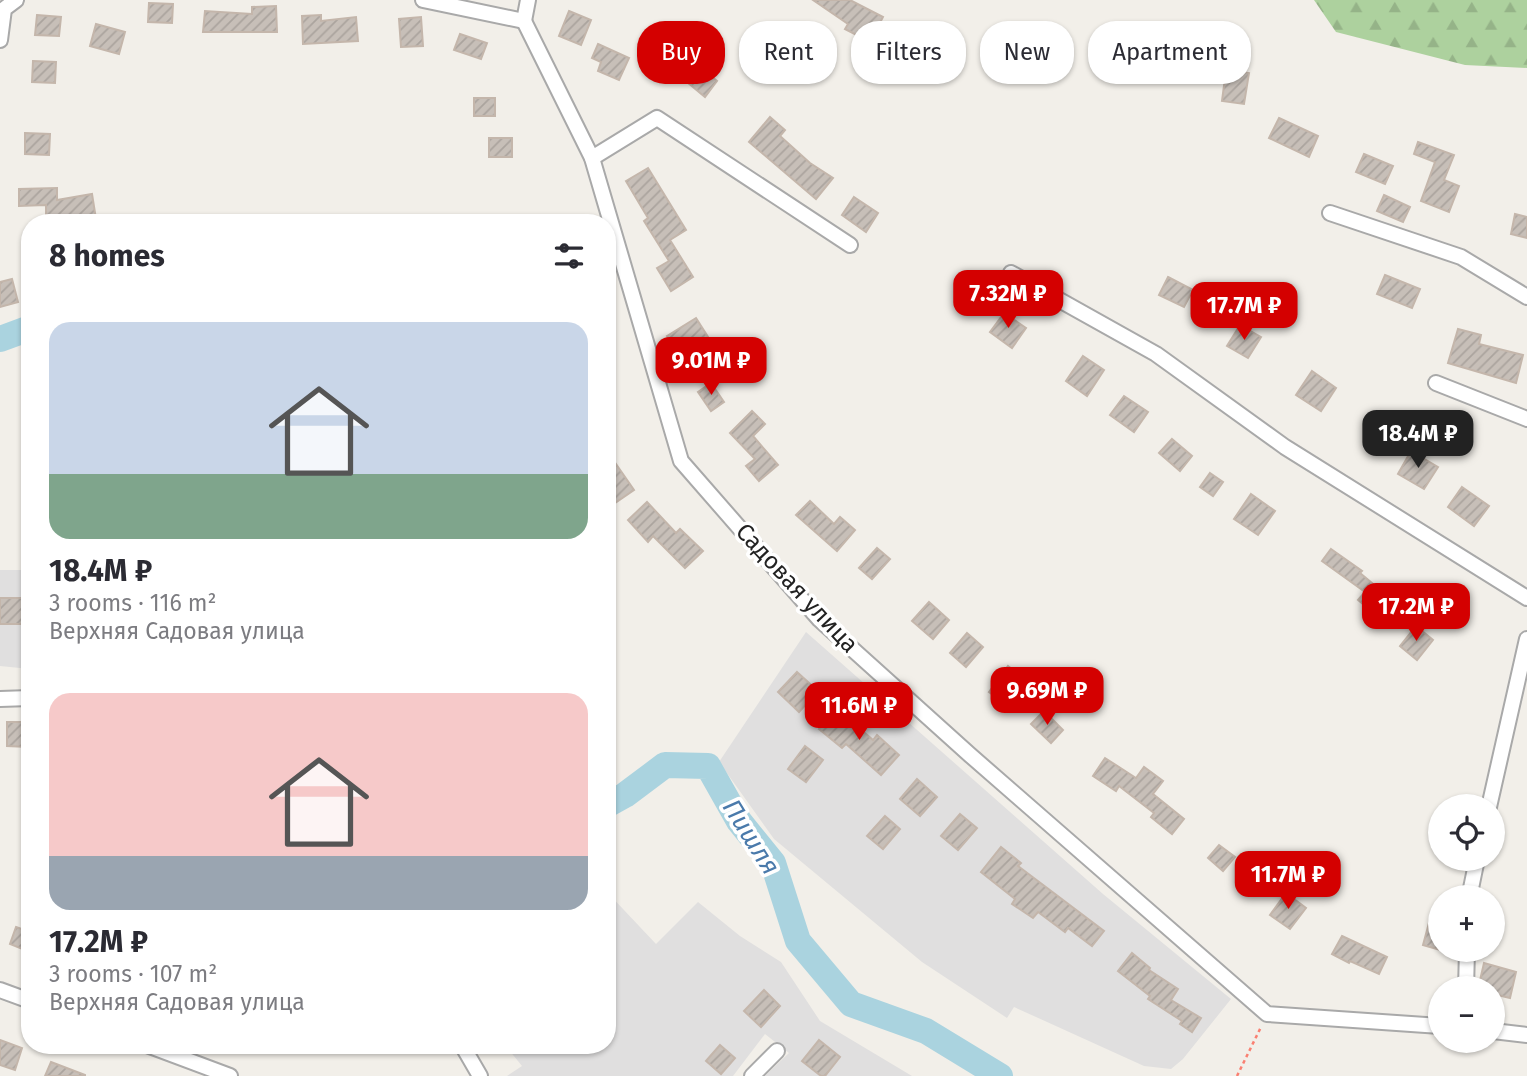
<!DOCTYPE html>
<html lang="en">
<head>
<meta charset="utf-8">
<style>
  :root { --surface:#fff; --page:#f2f2f3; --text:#2b2b33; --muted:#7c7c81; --accent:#d40000 }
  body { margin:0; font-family:"Fira Sans",sans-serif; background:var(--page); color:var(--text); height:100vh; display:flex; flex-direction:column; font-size:26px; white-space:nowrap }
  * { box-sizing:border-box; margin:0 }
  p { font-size:23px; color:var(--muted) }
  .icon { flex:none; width:38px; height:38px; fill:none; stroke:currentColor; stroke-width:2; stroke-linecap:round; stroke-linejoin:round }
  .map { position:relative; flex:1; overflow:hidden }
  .drawer { position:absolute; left:21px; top:214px; width:595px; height:840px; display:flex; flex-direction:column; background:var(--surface); border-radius:28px; box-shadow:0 2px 5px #0004 }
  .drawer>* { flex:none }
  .guide { position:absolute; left:637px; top:21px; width:665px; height:63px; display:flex; gap:14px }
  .fabs { position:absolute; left:1428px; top:794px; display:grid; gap:14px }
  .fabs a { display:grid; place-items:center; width:77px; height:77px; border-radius:50%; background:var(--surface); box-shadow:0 2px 5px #0004; font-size:35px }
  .price { position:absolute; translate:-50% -60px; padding:0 16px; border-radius:14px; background:var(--accent); color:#fff; font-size:23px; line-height:46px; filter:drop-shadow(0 2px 4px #0008) }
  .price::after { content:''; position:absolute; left:50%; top:42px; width:21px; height:16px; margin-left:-10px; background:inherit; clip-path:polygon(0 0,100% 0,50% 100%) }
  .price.active { background:#222; color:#fff }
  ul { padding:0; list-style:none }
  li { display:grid; align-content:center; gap:14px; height:371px; padding:0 28px }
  li span { display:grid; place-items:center; height:217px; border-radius:21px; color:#555 }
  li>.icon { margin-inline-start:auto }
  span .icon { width:126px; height:126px; fill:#fffc; stroke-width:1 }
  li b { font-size:30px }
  h2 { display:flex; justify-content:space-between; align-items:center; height:84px; padding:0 28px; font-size:30px }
  .pill { padding:0 24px; border-radius:28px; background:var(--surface); box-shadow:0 2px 5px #0004; font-size:24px; line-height:63px }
  .pill.active { background:var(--accent); color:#fff }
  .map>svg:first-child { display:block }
</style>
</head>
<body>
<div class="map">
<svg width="1527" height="1076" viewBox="0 0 1527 1076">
  <defs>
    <pattern id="forest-firs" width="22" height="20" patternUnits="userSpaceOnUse" patternTransform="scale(1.75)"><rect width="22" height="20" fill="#add19e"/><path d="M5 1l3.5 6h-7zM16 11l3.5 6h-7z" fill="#95b388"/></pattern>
    <pattern id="building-hatch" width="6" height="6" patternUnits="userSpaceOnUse" patternTransform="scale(1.75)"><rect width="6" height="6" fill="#c7bfb8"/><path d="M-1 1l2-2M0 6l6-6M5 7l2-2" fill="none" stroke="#aba49e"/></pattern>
  </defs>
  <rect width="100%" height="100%" fill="#f2efe9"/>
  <g fill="#e0dfdf">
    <polygon points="0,570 30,570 30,669 0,666"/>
    <polygon points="806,632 1103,894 1231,999 1183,1059 1171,1069 1144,1066 1014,1007 1007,1018 922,962 774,839 719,762"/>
    <polygon points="607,892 656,944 698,902 740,936 781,962 820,1021 912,1076 765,1076 789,1053 765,1034 733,1076 507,1076 522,1066 505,1045 607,1045"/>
  </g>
  <polygon fill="url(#forest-firs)" points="1314,0 1527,0 1527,68 1465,65 1336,32"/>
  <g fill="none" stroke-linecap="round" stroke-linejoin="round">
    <g stroke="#aad3df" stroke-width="26">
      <polyline points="0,339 30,328"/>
      <polyline points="607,805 625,795 665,765 708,766 739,821 773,863 798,941 851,1004 926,1031 1000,1076"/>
    </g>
  </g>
  <g fill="url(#building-hatch)" stroke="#c4b6ab" stroke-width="2">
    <polygon points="813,0 850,0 883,17 870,42 845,29 848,24"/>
    <polygon points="149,3 173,4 172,23 148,22"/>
    <polygon points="276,6 277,32 203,32 205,11 252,14 252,7"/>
    <polygon points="569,11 591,20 581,45 559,36"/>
    <polygon points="37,15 61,17 59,36 35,35"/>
    <polygon points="321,15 321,21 356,17 358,41 303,44 302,16"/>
    <polygon points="421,17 423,46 401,47 399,19"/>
    <polygon points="96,24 125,32 119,54 90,46"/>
    <polygon points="460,34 487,43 481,59 454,50"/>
    <polygon points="598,44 629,58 619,80 598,71 601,62 592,58"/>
    <polygon points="919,45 948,60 938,80 909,65"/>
    <polygon points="33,61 56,62 55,83 32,82"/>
    <polygon points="695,63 717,81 705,97 682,78"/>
    <polygon points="1226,70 1249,73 1244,104 1222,101"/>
    <rect x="474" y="98" width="21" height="18"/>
    <polygon points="770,117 785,130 780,136 810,163 833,178 816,199 749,142"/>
    <polygon points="1279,118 1318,136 1309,157 1269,138"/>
    <polygon points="25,133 50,134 49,155 25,154"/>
    <rect x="489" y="138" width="23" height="19"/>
    <polygon points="1418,142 1454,155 1444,180 1459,186 1449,212 1421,201 1435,162 1414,154"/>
    <polygon points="1364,154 1393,166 1385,184 1356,172"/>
    <polygon points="648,168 686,230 670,240 693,277 671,291 657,268 669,261 644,221 648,218 626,181"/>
    <polygon points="57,188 57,200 92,194 96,219 78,222 46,222 46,205 19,206 19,189"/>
    <polygon points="1384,195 1410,207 1403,222 1377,211"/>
    <polygon points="854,197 878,213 866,232 842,215"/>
    <polygon points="1515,214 1527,217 1527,238 1511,234"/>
    <polygon points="1385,275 1420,289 1412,308 1377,294"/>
    <polygon points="1168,277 1193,290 1184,307 1159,295"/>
    <polygon points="12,279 18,302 0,307 0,282"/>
    <polygon points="1004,313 1026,328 1012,348 990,332"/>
    <polygon points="696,318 724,362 696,379 667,336"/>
    <polygon points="1240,325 1261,337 1248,358 1227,346"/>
    <polygon points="1458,329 1481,335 1479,344 1523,355 1516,383 1448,363"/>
    <polygon points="1083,356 1104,370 1087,396 1066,381"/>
    <polygon points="1312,371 1336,388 1321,411 1296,395"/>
    <polygon points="711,383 724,402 711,411 698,392"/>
    <polygon points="1124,396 1148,412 1134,432 1110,415"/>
    <polygon points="752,411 765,424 753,436 778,465 759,481 746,466 755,459 730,433"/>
    <polygon points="1172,439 1192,456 1180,471 1159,453"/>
    <polygon points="607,451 634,490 612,505 607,498"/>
    <polygon points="1411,451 1438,467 1424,489 1398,474"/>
    <polygon points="1210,473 1223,482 1213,496 1200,487"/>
    <polygon points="1462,487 1489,506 1474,526 1448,507"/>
    <polygon points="1251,494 1275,511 1258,535 1234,519"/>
    <polygon points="810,501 834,524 840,517 855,530 837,551 796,515"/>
    <polygon points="647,502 676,533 680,529 703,551 685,568 653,536 648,542 628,520"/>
    <polygon points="877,548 890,559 872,579 859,568"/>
    <polygon points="1331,549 1362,571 1360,573 1391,599 1377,616 1358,600 1365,592 1322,561"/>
    <rect x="0" y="598" width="22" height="26"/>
    <polygon points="929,602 949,620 933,639 912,621"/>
    <polygon points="1416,626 1433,640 1417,660 1400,646"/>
    <polygon points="967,633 983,647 966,667 950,653"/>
    <polygon points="1008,666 1030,683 1011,708 989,692"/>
    <polygon points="797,672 818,691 799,712 778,692"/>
    <polygon points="836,708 873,740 877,735 899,755 881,775 846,744 842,748 819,729"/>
    <polygon points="1044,711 1063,730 1051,743 1031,724"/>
    <polygon points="7,722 29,722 28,747 7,746"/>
    <polygon points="805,746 823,760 806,782 788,769"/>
    <polygon points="1105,758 1136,778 1144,767 1163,781 1153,794 1184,819 1172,834 1151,817 1154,813 1119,786 1116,791 1093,776"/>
    <polygon points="917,779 937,797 920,816 900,799"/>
    <polygon points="960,814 977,828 958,850 941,836"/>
    <polygon points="885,816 900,829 883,849 867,836"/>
    <polygon points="1219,845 1235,857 1223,871 1208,858"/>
    <polygon points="1001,847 1021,863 1018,866 1104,931 1092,946 1068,928 1065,932 1038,912 1033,918 1012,904 1015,899 981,872"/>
    <polygon points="1286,893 1306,908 1290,929 1270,915"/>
    <polygon points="1430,919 1440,922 1440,950 1423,945"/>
    <polygon points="16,927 30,932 30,952 10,944"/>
    <polygon points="1342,936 1387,957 1379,974 1350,961 1349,963 1332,954"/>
    <polygon points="1132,953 1150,968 1149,970 1178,989 1171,1000 1201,1018 1192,1032 1180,1024 1182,1021 1148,999 1150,996 1118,971"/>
    <polygon points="1484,963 1516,972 1510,998 1493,994 1493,989 1478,989"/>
    <polygon points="764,990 780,1006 761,1027 744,1011"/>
    <polygon points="0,1040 22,1048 15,1070 0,1065"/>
    <polygon points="819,1040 840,1057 825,1076 821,1076 802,1061"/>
    <polygon points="720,1045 735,1058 721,1074 706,1061"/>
    <polygon points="51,1062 85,1075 85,1076 45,1076"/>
  </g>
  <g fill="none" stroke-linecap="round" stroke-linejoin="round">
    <defs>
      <g id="minor">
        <polyline points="423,0 524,21"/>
        <polyline points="524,21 592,158 681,461 819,619 970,755 1267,1014 1440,1026"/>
        <polyline points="524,21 528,0"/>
        <polyline points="0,40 4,9 16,0"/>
        <polyline points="592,158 657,118 850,245"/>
        <polyline points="1330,213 1461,257 1527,297"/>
        <polyline points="1011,273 1156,354 1285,447 1527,598"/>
        <polyline points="1436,383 1527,419"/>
        <polyline points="0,699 30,698"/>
        <polyline points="1489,807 1527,639"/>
        <polyline points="1469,898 1477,859"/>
        <polyline points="1466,989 1467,950"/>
        <polyline points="0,990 30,1001"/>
        <polyline points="1493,1031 1527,1035"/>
        <polyline points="147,1045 230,1076"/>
        <polyline points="462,1045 480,1076"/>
        <polyline points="752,1076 777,1051"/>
      </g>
    </defs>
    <use href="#minor" stroke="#a9a9a9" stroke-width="18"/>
    <polyline stroke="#fa8072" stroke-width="2.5" stroke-dasharray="3.5 3.5" stroke-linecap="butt" points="1237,1076 1261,1027"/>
    <use href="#minor" stroke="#fff" stroke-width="14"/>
  </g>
  <g text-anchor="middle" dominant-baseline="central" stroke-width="7" stroke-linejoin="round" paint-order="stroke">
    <g font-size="24" fill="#222" stroke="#fff">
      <text transform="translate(797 588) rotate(47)">Садовая улица</text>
    </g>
    <g font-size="26" font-style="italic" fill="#4a7aab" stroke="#fff">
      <text transform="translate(751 837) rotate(58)">Пишля</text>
    </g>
  </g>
</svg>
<div class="fabs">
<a><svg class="icon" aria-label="locate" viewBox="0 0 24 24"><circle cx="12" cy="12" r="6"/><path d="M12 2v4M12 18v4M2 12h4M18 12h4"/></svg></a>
<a>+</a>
<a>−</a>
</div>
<b class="price" style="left:1008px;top:330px">7.32M ₽</b>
<b class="price" style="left:1244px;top:342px">17.7M ₽</b>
<b class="price" style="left:711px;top:397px">9.01M ₽</b>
<b class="price active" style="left:1418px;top:470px">18.4M ₽</b>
<b class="price" style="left:1416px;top:643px">17.2M ₽</b>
<b class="price" style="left:1047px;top:727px">9.69M ₽</b>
<b class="price" style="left:859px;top:742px">11.6M ₽</b>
<b class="price" style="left:1288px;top:911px">11.7M ₽</b>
<div class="guide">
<a class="pill active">Buy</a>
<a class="pill">Rent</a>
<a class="pill">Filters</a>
<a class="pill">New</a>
<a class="pill">Apartment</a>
</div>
<section class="drawer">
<h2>8 homes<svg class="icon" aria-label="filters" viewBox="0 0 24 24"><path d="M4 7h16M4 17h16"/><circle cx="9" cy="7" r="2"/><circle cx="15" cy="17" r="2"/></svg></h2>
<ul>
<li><span style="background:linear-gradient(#c9d6e8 70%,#7fa58c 0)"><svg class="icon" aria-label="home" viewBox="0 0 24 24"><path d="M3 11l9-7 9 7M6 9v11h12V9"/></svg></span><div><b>18.4M ₽</b><p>3 rooms · 116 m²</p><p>Верхняя Садовая улица</p></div></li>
<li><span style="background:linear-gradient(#f6c9c9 75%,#9aa5b1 0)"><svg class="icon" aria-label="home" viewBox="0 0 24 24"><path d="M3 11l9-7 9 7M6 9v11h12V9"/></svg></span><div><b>17.2M ₽</b><p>3 rooms · 107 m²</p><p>Верхняя Садовая улица</p></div></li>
</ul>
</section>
</div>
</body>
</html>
